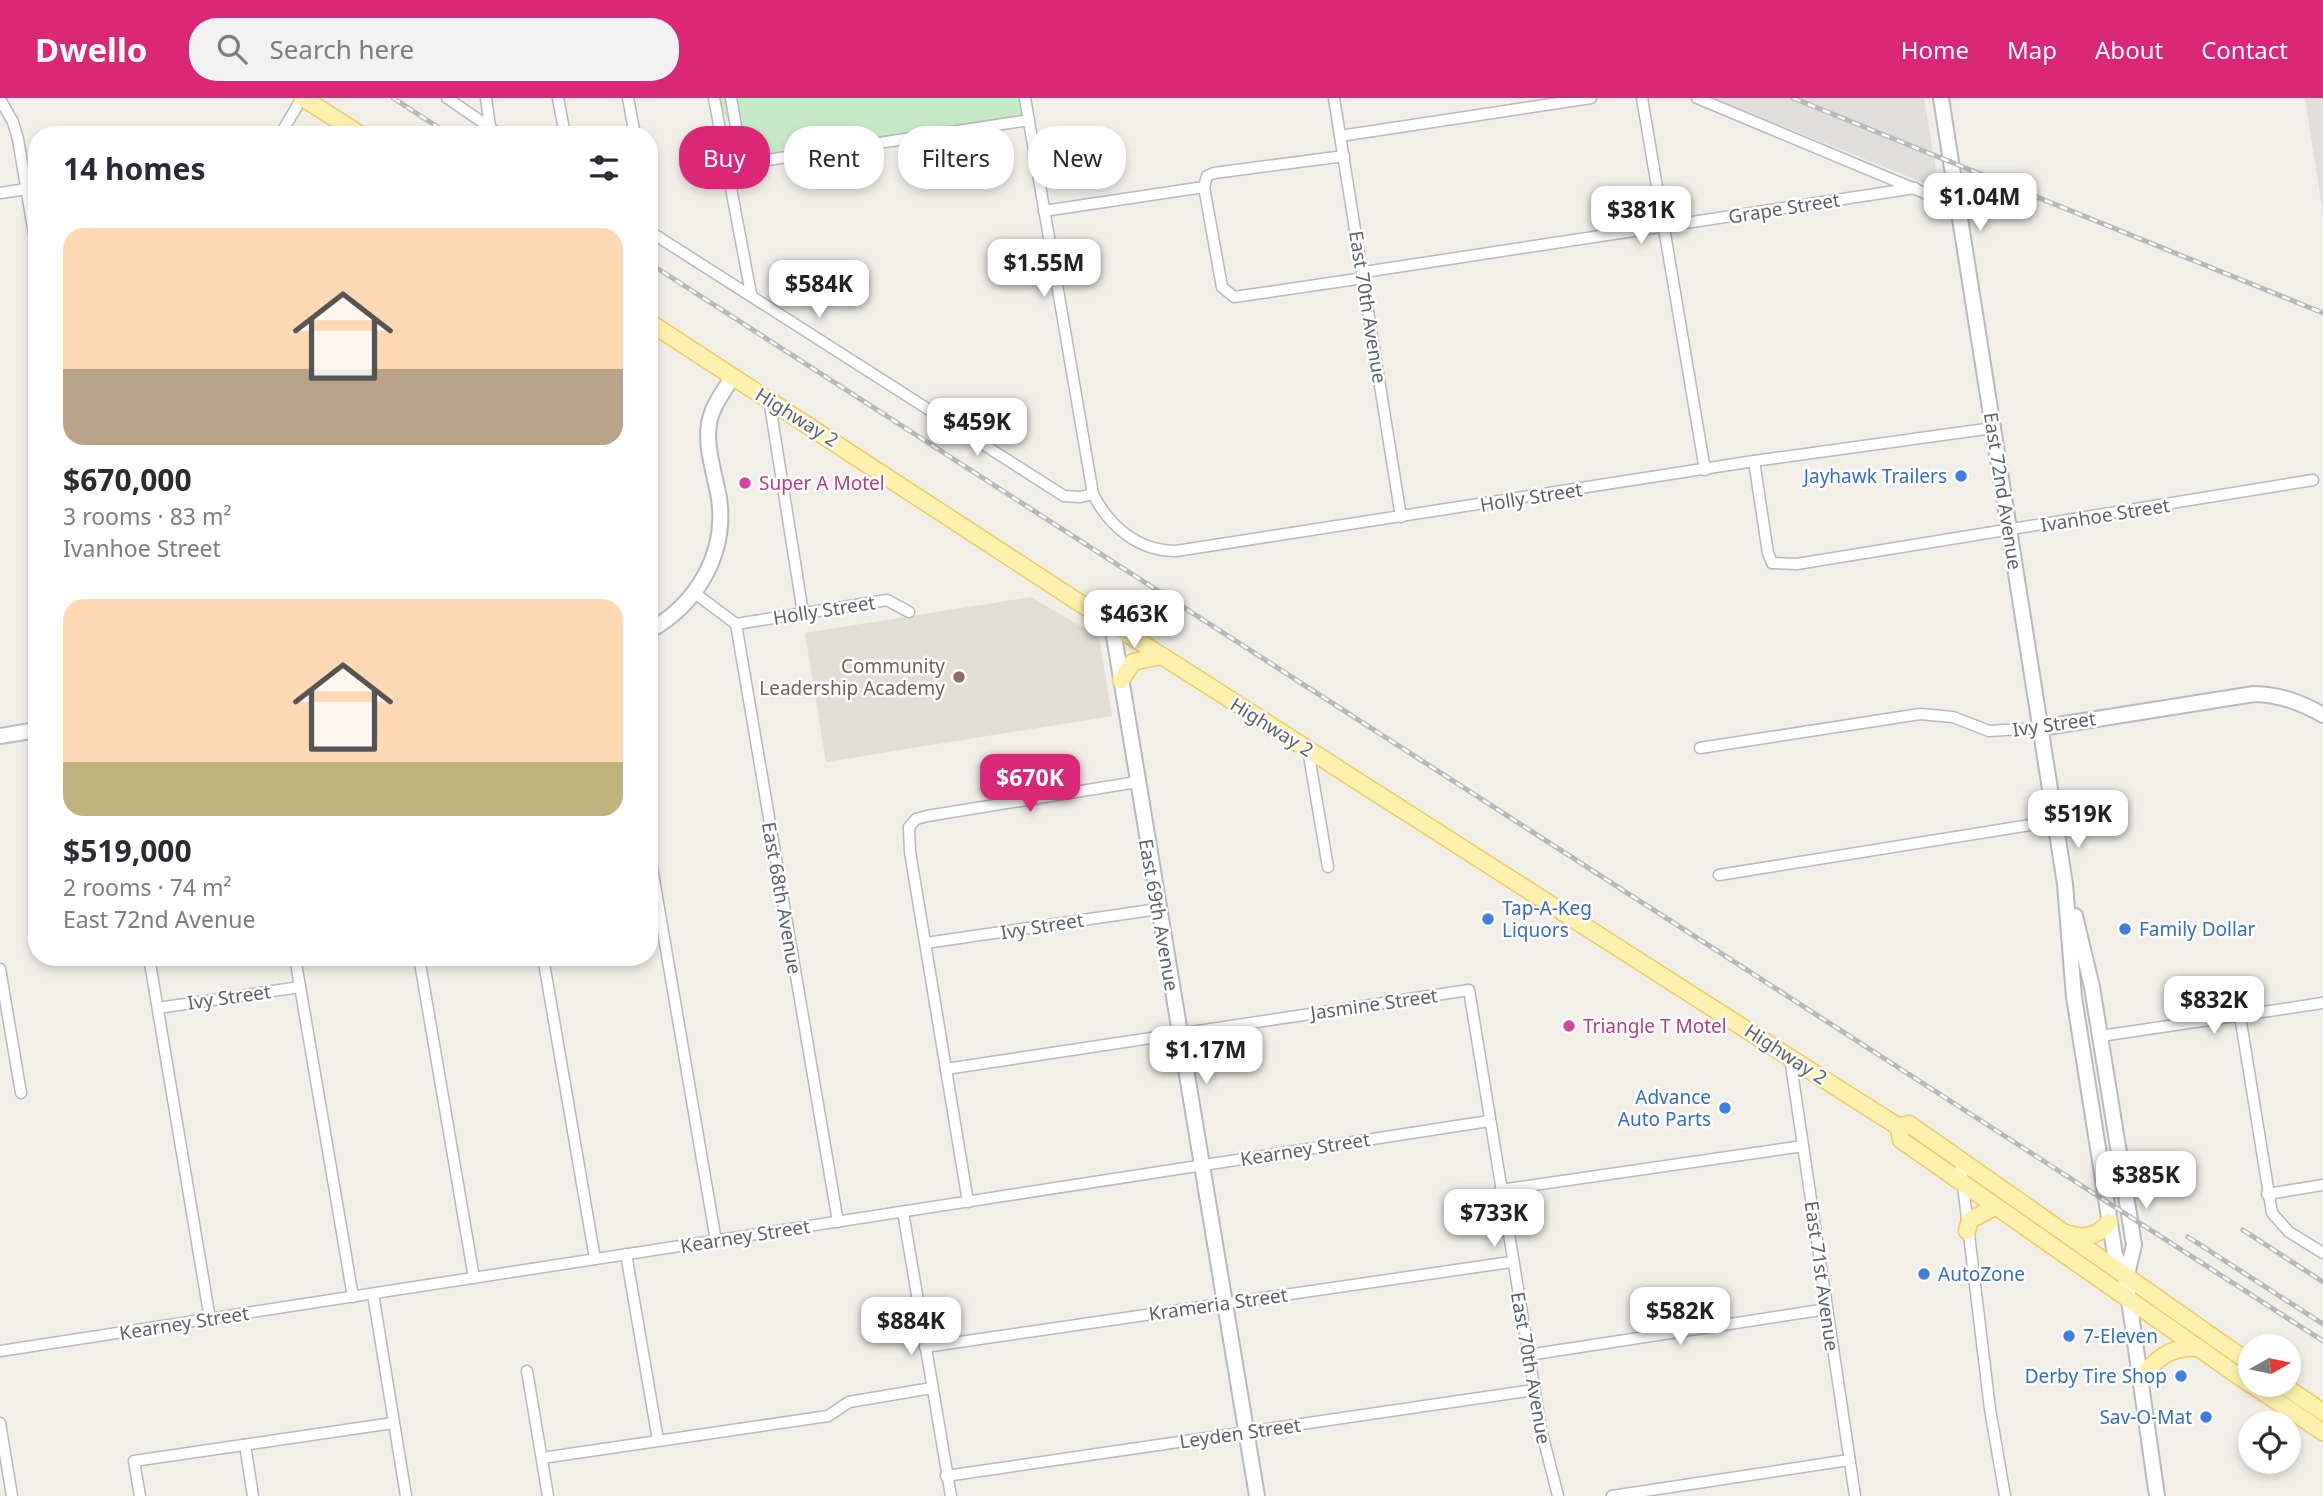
<!DOCTYPE html>
<html lang="en">
<head>
<meta charset="utf-8">
<style>
  :root { --surface:#fff; --page:#f2f2f3; --text:#2b2b33; --muted:#7c7c81; --accent:#db2777 }
  body { margin:0; font-family:"Noto Sans",sans-serif; background:var(--page); color:var(--text); height:100vh; display:flex; flex-direction:column; font-size:26px; white-space:nowrap }
  * { box-sizing:border-box; margin:0 }
  p { font-size:23px; color:var(--muted) }
  .icon { flex:none; width:38px; height:38px; fill:none; stroke:currentColor; stroke-width:2; stroke-linecap:round; stroke-linejoin:round }
  .map { position:relative; flex:1; overflow:hidden }
  .side { position:absolute; left:28px; top:28px; width:630px; height:840px; display:flex; flex-direction:column; background:var(--surface); border-radius:28px; box-shadow:0 4px 10px #0003 }
  .side>* { flex:none }
  .hud { position:absolute; left:679px; top:28px; width:665px; height:63px; display:flex; gap:14px }
  .needle { width:46px; rotate:81deg }
  .tools { position:absolute; left:2238px; top:1236px; display:grid; gap:14px }
  .tools a { display:grid; place-items:center; width:63px; height:63px; border-radius:50%; background:var(--surface); box-shadow:0 4px 10px #0003; font-size:35px }
  .price { position:absolute; translate:-50% -60px; padding:0 16px; border-radius:14px; background:#fff; color:#222; font-size:23px; line-height:46px; filter:drop-shadow(0 2px 4px #0008) }
  .price::after { content:''; position:absolute; left:50%; top:42px; width:21px; height:16px; margin-left:-10px; background:inherit; clip-path:polygon(0 0,100% 0,50% 100%) }
  .price.active { background:var(--accent); color:#fff }
  ul { padding:0; list-style:none }
  li { display:grid; align-content:center; gap:14px; height:371px; padding:0 35px }
  li span { display:grid; place-items:center; height:217px; border-radius:21px; color:#555 }
  li>.icon { margin-inline-start:auto }
  span .icon { width:126px; height:126px; fill:#fffc; stroke-width:1 }
  li b { font-size:30px }
  h2 { display:flex; justify-content:space-between; align-items:center; height:84px; padding:0 35px; font-size:30px }
  .pill { padding:0 24px; border-radius:28px; background:var(--surface); box-shadow:0 4px 10px #0003; font-size:24px; line-height:63px }
  .pill.active { background:var(--accent); color:#fff }
  header { display:flex; align-items:center; gap:42px; box-sizing:border-box; height:98px; padding:0 35px; background:var(--accent); color:#fff }
  header strong { font-size:33px }
  nav { display:flex; gap:38px; margin-inline-start:auto; font-size:24px }
  .search { width:490px; height:63px; background:var(--page); display:flex; align-items:center; gap:18px; box-sizing:border-box; padding:0 24px; border-radius:28px; color:var(--muted); font-size:26px }
  .map>svg:first-child { display:block }
</style>
</head>
<body>
<header>
<strong>Dwello</strong>
<div class="search"><svg class="icon" aria-label="search" viewBox="0 0 24 24"><circle cx="10" cy="10" r="6"/><path d="M15 15l6 6"/></svg>Search here</div>
<nav><a>Home</a><a>Map</a><a>About</a><a>Contact</a></nav>
</header>
<div class="map">
<svg width="2323" height="1398" viewBox="0 0 2323 1398">
  <rect width="100%" height="100%" fill="#f1efe8"/>
  <g fill="#e0deda">
    <polygon points="1713,0 1924,0 1939,91"/>
    <polygon points="2305,0 2323,0 2323,116"/>
  </g>
  <polygon fill="#e1ded6" points="1031,499 1099,539 1112,618 826,664 805,535"/>
  <polygon fill="#c5e8c5" points="714,0 1025,0 1029,22 755,65"/>
  <g fill="none" stroke-linecap="round" stroke-linejoin="round">
    <defs>
      <g id="street">
        <polyline points="447,0 501,37"/>
        <polyline points="486,0 490,29"/>
        <polyline points="558,0 565,37"/>
        <polyline points="628,0 635,37"/>
        <polyline points="714,0 751,196"/>
        <polyline points="731,0 741,57 748,65 1029,22"/>
        <path d="M1025,0L1093,396C1109,428 1138,453 1176,453L1754,363L1993,330"/>
        <polyline points="1334,0 1401,419"/>
        <polyline points="1642,0 1705,372"/>
        <polyline points="1697,0 1958,109"/>
        <polyline points="0,1 13,24 18,41 37,154"/>
        <polyline points="280,37 302,0"/>
        <polyline points="1340,38 1591,0"/>
        <polyline points="1344,58 1214,75 1207,78 1204,89 1222,189 1234,199 1364,180"/>
        <polyline points="0,95 26,91"/>
        <polyline points="1044,113 1204,89"/>
        <polyline points="649,133 1064,398 1080,399 1093,396"/>
        <polyline points="1364,174 1915,90"/>
        <polyline points="769,301 803,515"/>
        <polyline points="1754,363 1768,455 1772,465 1797,466 2313,382"/>
        <polyline points="696,496 736,526 838,1124"/>
        <polyline points="736,526 887,502 909,514"/>
        <polyline points="1700,650 1920,616 1953,619 1989,633 2040,630"/>
        <polyline points="1308,652 1328,769"/>
        <polyline points="649,752 716,1143"/>
        <polyline points="1719,777 2055,723"/>
        <polyline points="926,845 1158,811"/>
        <polyline points="149,859 210,1221"/>
        <polyline points="295,859 353,1199"/>
        <polyline points="419,859 474,1180"/>
        <polyline points="543,859 595,1161"/>
        <polyline points="0,871 21,995"/>
        <polyline points="158,910 300,889"/>
        <polyline points="2240,918 2272,1115 2289,1134 2323,1155"/>
        <polyline points="2101,938 2323,905"/>
        <polyline points="1790,960 1855,1398"/>
        <polyline points="946,971 1469,892 1541,1331 1558,1398"/>
        <polyline points="1960,1062 1990,1311 2005,1398"/>
        <polyline points="1500,1092 1803,1048"/>
        <polyline points="2267,1096 2323,1087"/>
        <polyline points="968,1104 910,754 909,729 916,721 927,718 1137,684"/>
        <polyline points="903,1114 951,1398"/>
        <polyline points="626,1156 658,1342"/>
        <polyline points="373,1196 406,1398"/>
        <polyline points="925,1249 1511,1164"/>
        <polyline points="0,1253 1489,1023"/>
        <polyline points="1528,1257 1827,1211"/>
        <polyline points="527,1273 548,1398"/>
        <polyline points="0,1325 12,1398"/>
        <polyline points="245,1347 253,1398"/>
        <polyline points="542,1360 828,1318 849,1304 932,1290"/>
        <polyline points="946,1378 1534,1292"/>
        <polyline points="140,1398 134,1363 393,1325"/>
        <polyline points="1612,1398 1849,1362"/>
      </g>
      <g id="secondary">
        <polyline points="1941,0 2065,786 2074,899 2115,1157 2126,1181 2157,1398"/>
        <polyline points="1112,526 1257,1398"/>
        <path d="M649,533C697,506 727,456 719,400C715,377 705,349 709,326C711,309 725,292 733,278"/>
        <path d="M2040,630L2254,596C2281,597 2300,604 2323,617"/>
        <polyline points="0,638 37,632"/>
        <polyline points="2075,818 2092,889 2134,1147 2126,1181"/>
      </g>
      <g id="primary">
        <polyline points="303,0 361,37"/>
        <polyline points="649,224 1112,526 1839,991 1899,1029 1909,1026 2250,1265"/>
        <polyline points="1121,582 1133,564 1161,558"/>
        <polyline points="1899,1029 1901,1042 2250,1286"/>
        <polyline points="1967,1133 1970,1122 1995,1109"/>
        <path d="M2066,1135C2083,1142 2098,1139 2109,1124"/>
        <path d="M2140,1281C2156,1261 2170,1248 2198,1250"/>
        <polyline points="2251,1286 2323,1334"/>
        <polyline points="2281,1286 2323,1314"/>
      </g>
    </defs>
    <use href="#street" stroke="#b5b8bc" stroke-width="13"/>
    <use href="#secondary" stroke="#b6babf" stroke-width="18"/>
    <use href="#primary" stroke="#f2c960" stroke-width="19"/>
    <use href="#street" stroke="#fff" stroke-width="10"/>
    <use href="#secondary" stroke="#fff" stroke-width="14"/>
    <use href="#primary" stroke="#fff2af" stroke-width="16"/>
    <defs>
      <g id="rail">
        <polyline points="393,0 450,37"/>
        <polyline points="1793,0 2323,215"/>
        <polyline points="649,165 2323,1243"/>
        <polyline points="2243,1132 2323,1184"/>
        <polyline points="2188,1139 2323,1226"/>
      </g>
    </defs>
    <use href="#rail" stroke="#b6b7b8" stroke-width="5"/>
    <use href="#rail" stroke="#fff" stroke-width="2.5" stroke-dasharray="8" stroke-linecap="butt"/>
  </g>
  <g fill="#3f7fe0" stroke="#fff" stroke-width="2.5">
    <circle cx="1961" cy="378" r="7"/>
    <circle cx="1488" cy="821" r="7"/>
    <circle cx="2125" cy="831" r="7"/>
    <circle cx="1725" cy="1010" r="7"/>
    <circle cx="1924" cy="1176" r="7"/>
    <circle cx="2069" cy="1238" r="7"/>
    <circle cx="2181" cy="1278" r="7"/>
    <circle cx="2206" cy="1319" r="7"/>
  </g>
  <g fill="#d1479c" stroke="#fff" stroke-width="2.5">
    <circle cx="745" cy="385" r="7"/>
    <circle cx="1569" cy="928" r="7"/>
  </g>
  <circle fill="#8d6e63" stroke="#fff" stroke-width="2.5" cx="959" cy="579" r="7"/>
  <g text-anchor="middle" dominant-baseline="central" stroke-width="5" stroke-linejoin="round" paint-order="stroke">
    <g font-size="19" fill="#5f6368" stroke="#fff">
      <text transform="translate(1784 110) rotate(-9)">Grape Street</text>
      <text transform="translate(1368 209) rotate(81)">East 70th Avenue</text>
      <text transform="translate(797 319) rotate(32)">Highway 2</text>
      <text transform="translate(2003 393) rotate(81)">East 72nd Avenue</text>
      <text transform="translate(1531 399) rotate(-9)">Holly Street</text>
      <text transform="translate(2105 417) rotate(-9)">Ivanhoe Street</text>
      <text transform="translate(824 512) rotate(-9)">Holly Street</text>
      <text transform="translate(2054 626) rotate(-8)">Ivy Street</text>
      <text transform="translate(1272 629) rotate(32)">Highway 2</text>
      <text transform="translate(782 800) rotate(80)">East 68th Avenue</text>
      <text transform="translate(1159 817) rotate(80)">East 69th Avenue</text>
      <text transform="translate(1042 828) rotate(-9)">Ivy Street</text>
      <text transform="translate(229 899) rotate(-8)">Ivy Street</text>
      <text transform="translate(1374 906) rotate(-8)">Jasmine Street</text>
      <text transform="translate(1786 956) rotate(33)">Highway 2</text>
      <text transform="translate(1305 1051) rotate(-9)">Kearney Street</text>
      <text transform="translate(745 1138) rotate(-9)">Kearney Street</text>
      <text transform="translate(1822 1178) rotate(82)">East 71st Avenue</text>
      <text transform="translate(1218 1206) rotate(-8)">Krameria Street</text>
      <text transform="translate(184 1225) rotate(-9)">Kearney Street</text>
      <text transform="translate(1531 1270) rotate(80)">East 70th Avenue</text>
      <text transform="translate(1240 1335) rotate(-8)">Leyden Street</text>
    </g>
    <g font-size="19" fill="#366cbe" stroke="#fff" text-anchor="end">
      <text x="1947" y="378">Jayhawk Trailers</text>
      <text x="1502" y="810" text-anchor="start">Tap-A-Keg<tspan x="1502" dy="22">Liquors</tspan></text>
      <text x="2139" y="831" text-anchor="start">Family Dollar</text>
      <text x="1711" y="999">Advance<tspan x="1711" dy="22">Auto Parts</tspan></text>
      <text x="1938" y="1176" text-anchor="start">AutoZone</text>
      <text x="2083" y="1238" text-anchor="start">7-Eleven</text>
      <text x="2167" y="1278">Derby Tire Shop</text>
      <text x="2192" y="1319">Sav-O-Mat</text>
    </g>
    <g font-size="19" fill="#b23c85" stroke="#fff" text-anchor="start">
      <text x="759" y="385">Super A Motel</text>
      <text x="1583" y="928">Triangle T Motel</text>
    </g>
    <g font-size="19" fill="#785e54" stroke="#fff" text-anchor="end">
      <text x="945" y="568">Community<tspan x="945" dy="22">Leadership Academy</tspan></text>
    </g>
  </g>
</svg>
<div class="tools">
<a><svg class="needle" viewBox="-14 -14 28 28"><path d="M0-13l5 13h-10z" fill="#e53935"/><path d="M0 13l5-13h-10z" fill="#7c7c81"/></svg></a>
<a><svg class="icon" aria-label="locate" viewBox="0 0 24 24"><circle cx="12" cy="12" r="6"/><path d="M12 2v4M12 18v4M2 12h4M18 12h4"/></svg></a>
</div>
<b class="price" style="left:1980px;top:135px">$1.04M</b>
<b class="price" style="left:1641px;top:148px">$381K</b>
<b class="price" style="left:1044px;top:201px">$1.55M</b>
<b class="price" style="left:819px;top:222px">$584K</b>
<b class="price" style="left:977px;top:360px">$459K</b>
<b class="price" style="left:1134px;top:552px">$463K</b>
<b class="price active" style="left:1030px;top:716px">$670K</b>
<b class="price" style="left:2078px;top:752px">$519K</b>
<b class="price" style="left:2214px;top:938px">$832K</b>
<b class="price" style="left:1206px;top:988px">$1.17M</b>
<b class="price" style="left:2146px;top:1113px">$385K</b>
<b class="price" style="left:1494px;top:1151px">$733K</b>
<b class="price" style="left:1680px;top:1249px">$582K</b>
<b class="price" style="left:911px;top:1259px">$884K</b>
<div class="hud">
<a class="pill active">Buy</a>
<a class="pill">Rent</a>
<a class="pill">Filters</a>
<a class="pill">New</a>
</div>
<section class="side">
<h2>14 homes<svg class="icon" aria-label="filters" viewBox="0 0 24 24"><path d="M4 7h16M4 17h16"/><circle cx="9" cy="7" r="2"/><circle cx="15" cy="17" r="2"/></svg></h2>
<ul>
<li><span style="background:linear-gradient(#ffd9b3 65%,#b9a48a 0)"><svg class="icon" aria-label="home" viewBox="0 0 24 24"><path d="M3 11l9-7 9 7M6 9v11h12V9"/></svg></span><div><b>$670,000</b><p>3 rooms · 83 m²</p><p>Ivanhoe Street</p></div></li>
<li><span style="background:linear-gradient(#ffd9b3 75%,#c2b280 0)"><svg class="icon" aria-label="home" viewBox="0 0 24 24"><path d="M3 11l9-7 9 7M6 9v11h12V9"/></svg></span><div><b>$519,000</b><p>2 rooms · 74 m²</p><p>East 72nd Avenue</p></div></li>
</ul>
</section>
</div>
</body>
</html>
